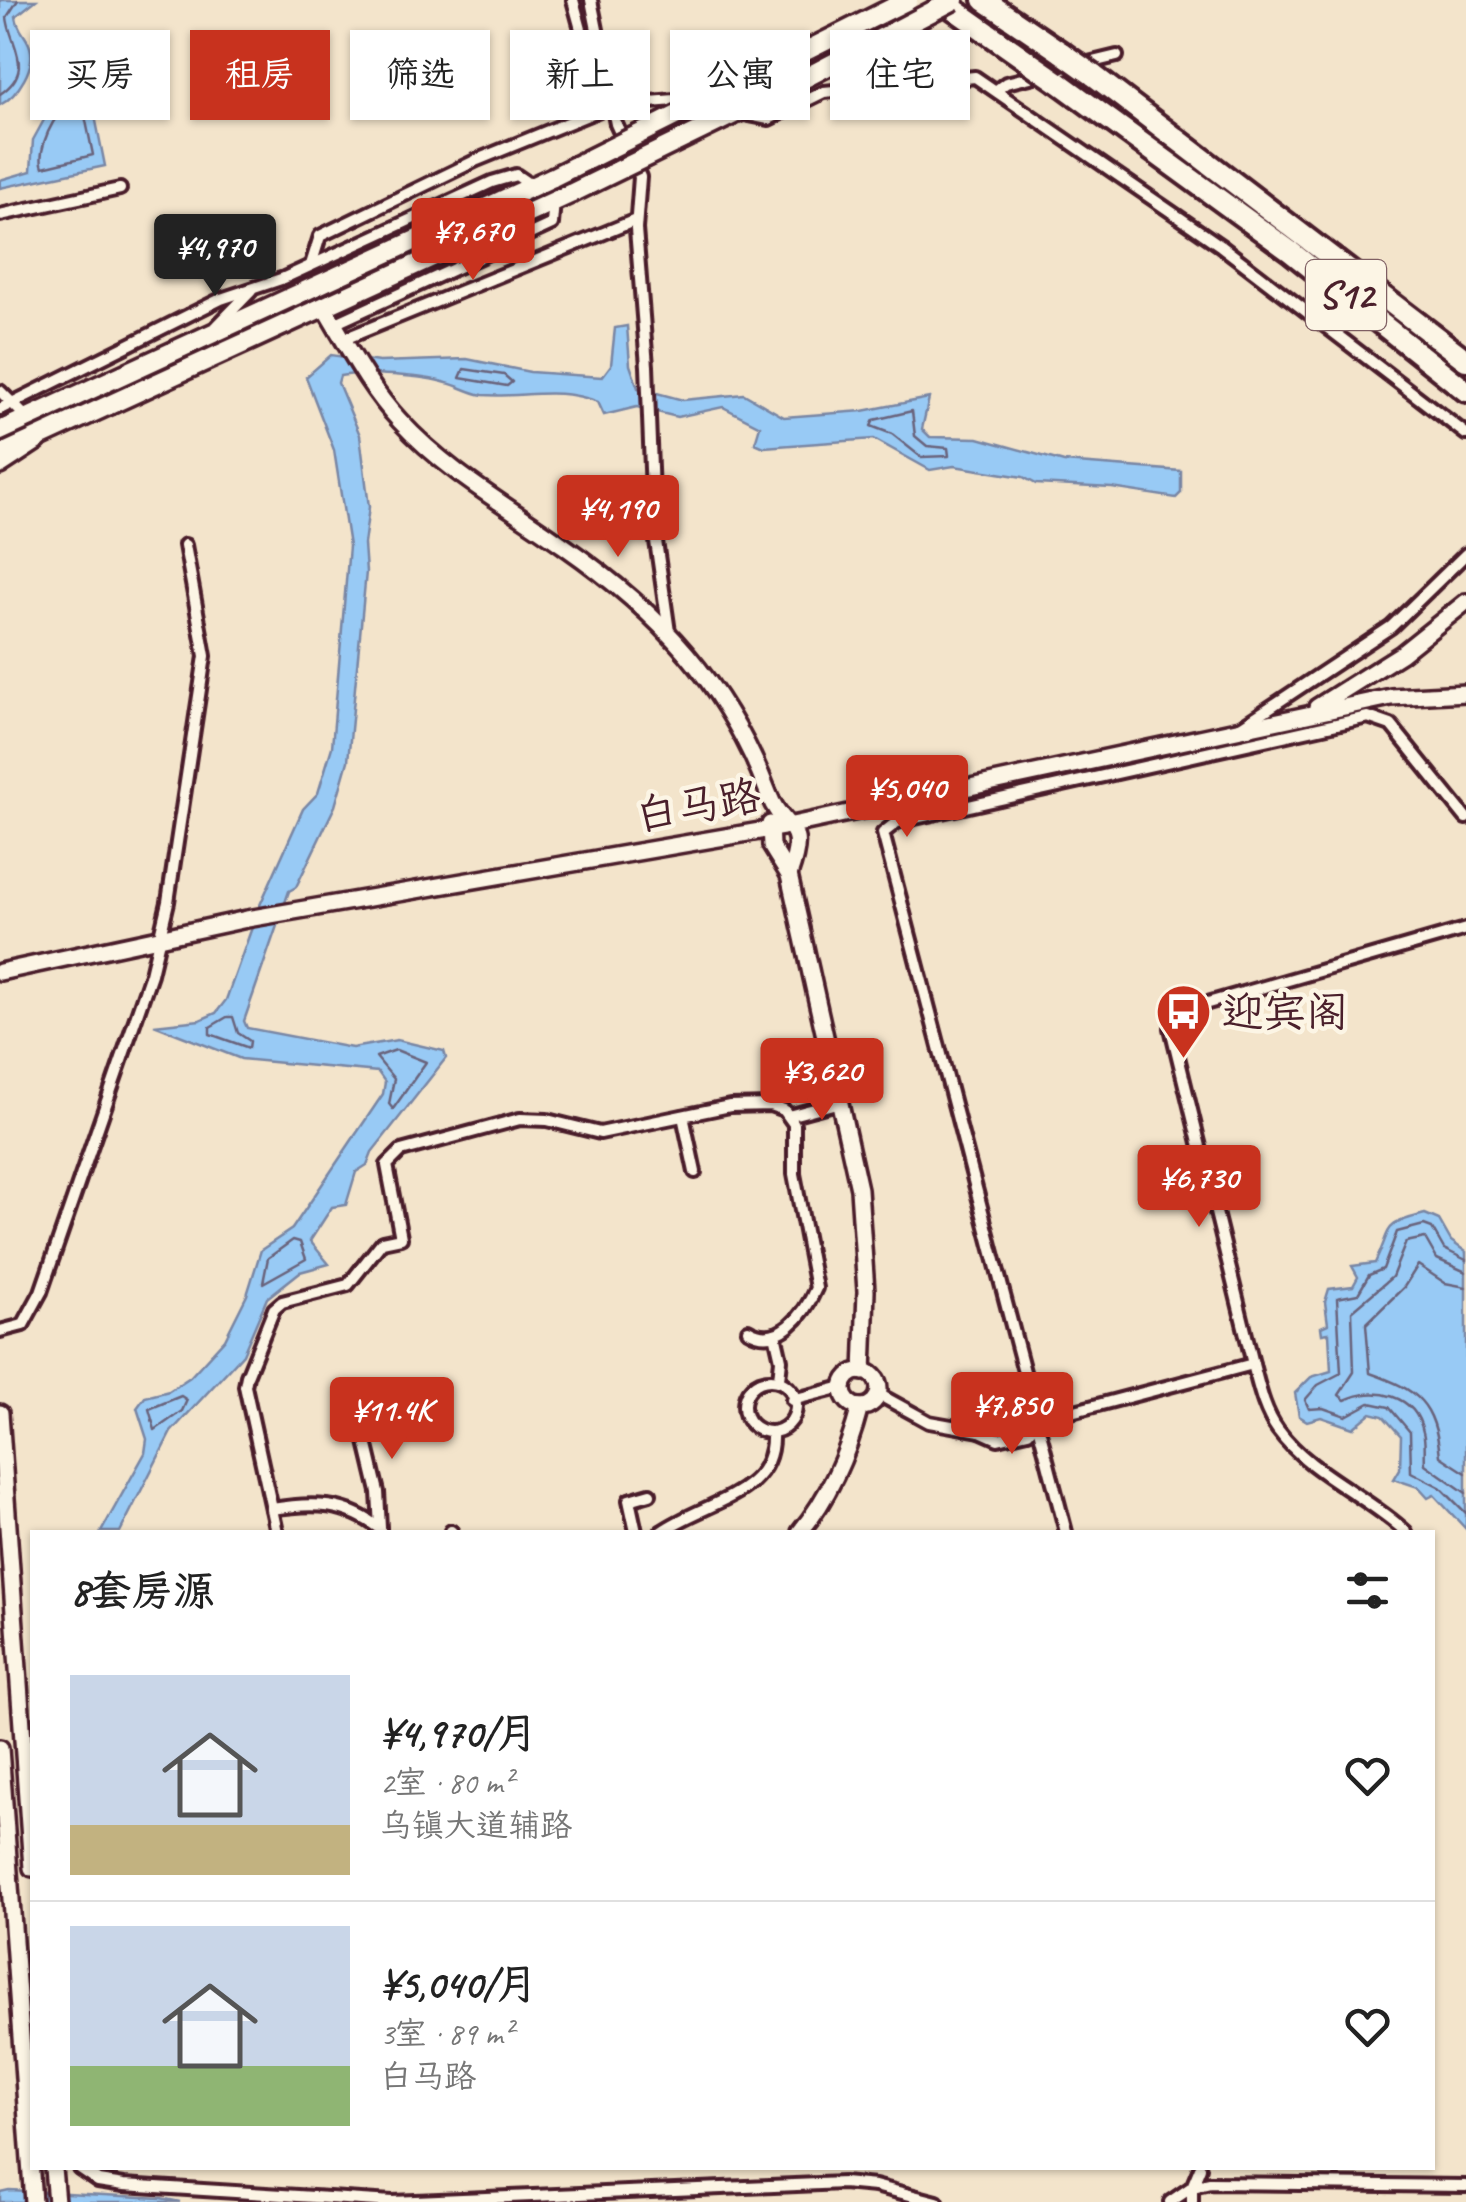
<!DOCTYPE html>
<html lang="zh">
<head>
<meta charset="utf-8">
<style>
  :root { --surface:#fff; --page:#f2f2f2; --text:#222; --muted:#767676; --line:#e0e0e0; --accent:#c8321e }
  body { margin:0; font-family:Caveat,"LXGW WenKai TC",sans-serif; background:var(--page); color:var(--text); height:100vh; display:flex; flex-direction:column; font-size:38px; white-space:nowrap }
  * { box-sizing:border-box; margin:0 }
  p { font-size:32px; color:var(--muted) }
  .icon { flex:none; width:55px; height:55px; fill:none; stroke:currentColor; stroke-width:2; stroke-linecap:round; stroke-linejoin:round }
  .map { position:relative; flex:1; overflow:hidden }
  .details { position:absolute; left:30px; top:1530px; width:1405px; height:640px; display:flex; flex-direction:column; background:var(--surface); border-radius:0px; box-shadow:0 2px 8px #0004 }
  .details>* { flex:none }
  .guide { position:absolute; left:30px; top:30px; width:1408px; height:90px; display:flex; gap:20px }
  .price { position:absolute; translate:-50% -85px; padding:0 22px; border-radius:10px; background:var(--accent); color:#fff; font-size:32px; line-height:65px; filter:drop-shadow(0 2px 5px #0008) }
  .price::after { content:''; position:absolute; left:50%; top:60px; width:30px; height:22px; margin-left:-15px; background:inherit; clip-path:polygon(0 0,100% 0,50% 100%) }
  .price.current { background:#222; color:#fff }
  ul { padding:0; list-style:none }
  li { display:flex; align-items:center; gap:30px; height:250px; padding:0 40px }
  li+li { border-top:2px solid var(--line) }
  li span { display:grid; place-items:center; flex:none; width:280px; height:200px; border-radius:0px; color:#555 }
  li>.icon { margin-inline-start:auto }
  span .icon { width:120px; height:120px; fill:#fffc; stroke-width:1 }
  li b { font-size:42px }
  h2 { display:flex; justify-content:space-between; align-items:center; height:120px; padding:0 40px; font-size:42px }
  .tag { padding:0 35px; border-radius:0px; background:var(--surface); box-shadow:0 2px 8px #0004; font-size:35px; line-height:90px }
  .tag.current { background:var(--accent); color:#fff }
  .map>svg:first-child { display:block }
</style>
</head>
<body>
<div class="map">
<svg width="1466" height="2202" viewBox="0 0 1466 2202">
  <rect width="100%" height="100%" fill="#f3e4cb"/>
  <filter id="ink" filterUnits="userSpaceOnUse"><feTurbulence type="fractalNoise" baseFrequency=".01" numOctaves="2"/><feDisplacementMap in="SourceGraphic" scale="20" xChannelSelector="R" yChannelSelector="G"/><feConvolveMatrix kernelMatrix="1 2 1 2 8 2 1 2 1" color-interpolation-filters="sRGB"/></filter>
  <g filter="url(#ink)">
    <g fill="#98caf5" stroke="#7986a4" stroke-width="2.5">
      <path d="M0,0H36L16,16C17,29 25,34 29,44C38,66 17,96 0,105Z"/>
      <polygon points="72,93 89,99 93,106 105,166 0,188 0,180 31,171 33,140 56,98"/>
      <path d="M627,326L630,365L638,388L683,400L744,394L784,417L863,411L929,398L922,429L930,437L978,438L1064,462L1181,471V493L1176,498L1112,488L1036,484L1023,477L954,466L930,470L874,439L764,447L755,443L760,426L723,407L677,417L637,407L604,415L598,402C557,386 524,398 483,395C470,393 460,386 447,383C425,376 361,371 340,376L338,383L360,435L369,507L364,544L366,572L348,761L335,806L296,887L289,891L244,1021L247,1028L352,1048L397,1040L444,1051L446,1058L372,1152L367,1165L356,1172L346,1205L332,1207L310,1241L329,1264L300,1272L267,1298L243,1354L171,1432L120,1532H101L145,1453L147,1439L137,1408L145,1397L169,1391L190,1377L225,1339L247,1295L261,1250L292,1229L383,1094L385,1082L378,1072L241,1059L154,1025L200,1020L216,1013L226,1000L260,905L303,809L318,793L332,747L349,546L334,450L306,377L331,355L379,362L467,359L530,372L602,377L611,365L615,328Z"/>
      <path d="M1425,1214L1439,1220L1451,1241L1466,1252V1529L1434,1495L1428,1498L1418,1487L1394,1479L1400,1469L1401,1436L1383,1416L1371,1413L1353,1428L1321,1417L1307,1421L1299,1416L1295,1393L1311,1377L1331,1371L1329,1333L1322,1334L1321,1327L1328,1324L1325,1302L1329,1289L1353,1286L1358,1277L1352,1266L1375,1263C1393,1227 1380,1225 1425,1214Z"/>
      <polygon points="9,2190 161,2198 180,2202 0,2202 0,2192"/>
    </g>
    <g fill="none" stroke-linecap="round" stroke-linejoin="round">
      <g stroke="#69637c" stroke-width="2.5">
        <path d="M0,94C37,69 9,44 7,17L18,0"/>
        <path d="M71,104L84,111L93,155L43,167C36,151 54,111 71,104Z"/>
        <polygon points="464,369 504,375 512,382 507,386 460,378"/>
        <polygon points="912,411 915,436 927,446 948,448 949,456 921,457 892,434 871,426 874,420"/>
        <polygon points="227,1017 233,1017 238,1033 250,1041 249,1048 210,1034 210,1027"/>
        <polygon points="396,1050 426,1062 393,1109 389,1104 394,1079 376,1057"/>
        <polygon points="293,1240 300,1242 306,1259 263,1283 268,1258"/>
        <polyline points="1466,1260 1444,1249 1432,1228 1424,1225 1397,1232 1383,1269 1369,1275 1358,1294 1337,1298 1341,1373 1318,1385 1305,1400 1309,1409 1323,1408 1346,1416 1370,1403 1389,1407 1410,1432 1411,1472 1440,1487 1466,1513"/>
        <path d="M1466,1272L1437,1259L1425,1238L1406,1242L1392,1277L1352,1311L1354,1372L1339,1395L1345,1400C1375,1386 1415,1394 1423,1432C1426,1442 1424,1454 1425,1464L1466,1493"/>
        <path d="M1466,1287L1445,1283L1418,1265L1404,1287L1366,1324L1370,1373C1418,1390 1435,1403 1440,1456L1466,1473"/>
        <polygon points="181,1396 187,1400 182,1411 155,1430 149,1409"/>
      </g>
      <defs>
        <g id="street">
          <polyline points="573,0 594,77 609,100"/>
          <polyline points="591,0 616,124 640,177 636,229 647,366 653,520 669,632"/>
          <polyline points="998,89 1006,83 1117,56"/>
          <polyline points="0,215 120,189"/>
          <polyline points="311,265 320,236 477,160 612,105 675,100 769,119 824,92 975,77 1221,246 1466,434"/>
          <polyline points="334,324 552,224 554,201"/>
          <polyline points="217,326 251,291"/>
          <polyline points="344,339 636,220"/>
          <polyline points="0,391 27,418"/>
          <polyline points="0,409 221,299 284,278 492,182 516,175 532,186"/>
          <polyline points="1242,726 1391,627 1466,554"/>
          <polyline points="792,1115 840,1102"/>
          <polyline points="683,1116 695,1172"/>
          <polyline points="0,1331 23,1325 41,1292 151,974 168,902 205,656 185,545"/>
          <polyline points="775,1334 781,1360 779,1379"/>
          <circle cx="770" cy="1406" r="26"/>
          <polyline points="878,1394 929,1422 980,1431 998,1439 1028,1432 1037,1421"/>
          <polyline points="356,1400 378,1492 380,1528"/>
          <polyline points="792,1400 843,1387"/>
          <polyline points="980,1431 1024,1417 1037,1421 1253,1364"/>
          <path d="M272,1509C312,1502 347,1502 380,1529"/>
          <polyline points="451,1531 452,1532"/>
          <path d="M277,1532L245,1386L247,1376L274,1309L282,1302L348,1285L382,1242L401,1238L387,1165L401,1151L520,1119L547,1120L600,1133L730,1106L770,1105L784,1110L794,1124V1174L816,1288C805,1314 779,1349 748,1330"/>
          <polyline points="636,1532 629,1500 650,1494"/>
          <path d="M661,1532C707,1500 775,1496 772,1433"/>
          <polyline points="1066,1532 883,833 897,822 1368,717 1391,725 1466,818"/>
          <path d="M1406,1532C1368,1496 1309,1473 1278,1430C1264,1411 1259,1387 1253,1364L1171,1028L1187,1009L1466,929"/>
          <polyline points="79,2168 98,2181 124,2185 392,2202 843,2183 875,2186 937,2202"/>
          <polyline points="1170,2202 1192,2187 1210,2183 1466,2186"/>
          <polyline points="1192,2202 1192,2187 1200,2168"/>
        </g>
        <g id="secondary">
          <path d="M324,307C347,345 369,388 400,421C447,472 508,506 564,546C660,613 727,684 769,795C784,835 809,819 789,875"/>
          <polyline points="0,466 38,441"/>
          <polyline points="1317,707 1401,654 1466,602"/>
          <polyline points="770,824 771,846 789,875 859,1189 866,1291 863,1372"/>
          <polyline points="0,972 247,919 783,827 1391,697 1466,693"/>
          <circle cx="861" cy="1389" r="18"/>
          <polyline points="0,1413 32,1868"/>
          <path d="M800,1532C830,1496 848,1453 860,1407"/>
          <polyline points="0,1748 33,2202"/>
          <polyline points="53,2168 56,2202"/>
        </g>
        <g id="primary">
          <polyline points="0,431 553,177"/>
          <polyline points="0,455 572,193"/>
        </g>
        <g id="highway">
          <polyline points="941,0 1029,62"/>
          <polyline points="984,0 1062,53"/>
          <polyline points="1093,75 1466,360"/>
          <polyline points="1058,82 1291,252 1466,391"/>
        </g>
      </defs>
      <use href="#street" stroke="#4a1f2b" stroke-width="18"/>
      <use href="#secondary" stroke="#4a1f2b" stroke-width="22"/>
      <use href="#primary" stroke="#4a1f2b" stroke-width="25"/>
      <use href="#highway" stroke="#4a1f2b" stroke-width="28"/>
      <use href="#street" stroke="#fcf5e5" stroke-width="10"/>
      <use href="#secondary" stroke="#fcf5e5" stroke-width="15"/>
      <use href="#primary" stroke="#fcf5e5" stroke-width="18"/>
      <use href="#highway" stroke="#fcf5e5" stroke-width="20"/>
      <defs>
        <g id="primary-bridge">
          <polyline points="553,177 908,0"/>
          <polyline points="572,193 761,101 954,0"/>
        </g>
        <g id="highway-bridge">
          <polyline points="1062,53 1093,75"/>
          <polyline points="1029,62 1058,82"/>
        </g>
      </defs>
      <use href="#primary-bridge" stroke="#4a1f2b" stroke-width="25" stroke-linecap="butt"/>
      <use href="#highway-bridge" stroke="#4a1f2b" stroke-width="28" stroke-linecap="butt"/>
      <use href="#primary-bridge" stroke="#fcf5e5" stroke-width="18"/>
      <use href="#highway-bridge" stroke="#fcf5e5" stroke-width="20"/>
    </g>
  </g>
  <defs>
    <symbol id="bus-pin" viewBox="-11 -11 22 30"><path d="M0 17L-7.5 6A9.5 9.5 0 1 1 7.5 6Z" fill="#c8321e" stroke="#fcf5e5"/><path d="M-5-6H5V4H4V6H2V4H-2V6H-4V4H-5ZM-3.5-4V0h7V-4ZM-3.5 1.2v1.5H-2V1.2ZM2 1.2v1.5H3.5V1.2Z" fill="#fff"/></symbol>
  </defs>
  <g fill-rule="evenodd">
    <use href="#bus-pin" x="1152" y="980" width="63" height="86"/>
  </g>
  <g text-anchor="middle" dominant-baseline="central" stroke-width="9" stroke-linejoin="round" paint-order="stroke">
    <rect fill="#fcf5e5" stroke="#7f5f63" stroke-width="2.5" x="1306" y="260" width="80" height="70" rx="8"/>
    <g font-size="40" font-weight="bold" fill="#4a1f2b">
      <text x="1346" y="295">S12</text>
    </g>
    <g font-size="42" fill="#4a1f2b" stroke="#fcf5e5">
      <text transform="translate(698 806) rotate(-10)">白马路</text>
    </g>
    <g font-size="42" fill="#4a1f2b" stroke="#fcf5e5" text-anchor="start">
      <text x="1222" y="1012">迎宾阁</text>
    </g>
  </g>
</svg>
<b class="price" style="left:473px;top:283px">¥7,670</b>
<b class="price current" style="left:215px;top:299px">¥4,970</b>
<b class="price" style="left:618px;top:560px">¥4,190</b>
<b class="price" style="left:907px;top:840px">¥5,040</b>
<b class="price" style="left:822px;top:1123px">¥3,620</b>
<b class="price" style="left:1199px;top:1230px">¥6,730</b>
<b class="price" style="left:1012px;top:1457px">¥7,850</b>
<b class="price" style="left:392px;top:1462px">¥11.4K</b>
<div class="guide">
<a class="tag">买房</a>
<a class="tag current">租房</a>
<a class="tag">筛选</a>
<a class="tag">新上</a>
<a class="tag">公寓</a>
<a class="tag">住宅</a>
</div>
<section class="details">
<h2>8套房源<svg class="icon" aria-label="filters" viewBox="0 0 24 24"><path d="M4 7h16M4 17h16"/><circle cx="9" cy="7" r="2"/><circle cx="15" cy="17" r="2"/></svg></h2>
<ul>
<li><span style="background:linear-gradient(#c9d6e8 75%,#c2b280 0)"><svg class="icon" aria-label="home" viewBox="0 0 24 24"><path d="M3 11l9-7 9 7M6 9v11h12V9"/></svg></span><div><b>¥4,970/月</b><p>2室 · 80 m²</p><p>乌镇大道辅路</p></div><svg class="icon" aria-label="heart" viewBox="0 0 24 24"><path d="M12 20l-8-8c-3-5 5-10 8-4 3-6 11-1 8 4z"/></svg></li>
<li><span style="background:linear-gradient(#c9d6e8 70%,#8fb573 0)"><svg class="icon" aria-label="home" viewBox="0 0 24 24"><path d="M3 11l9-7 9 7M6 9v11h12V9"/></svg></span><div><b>¥5,040/月</b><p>3室 · 89 m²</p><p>白马路</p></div><svg class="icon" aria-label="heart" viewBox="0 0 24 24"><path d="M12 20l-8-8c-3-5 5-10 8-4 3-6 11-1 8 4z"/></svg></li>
</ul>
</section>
</div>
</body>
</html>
